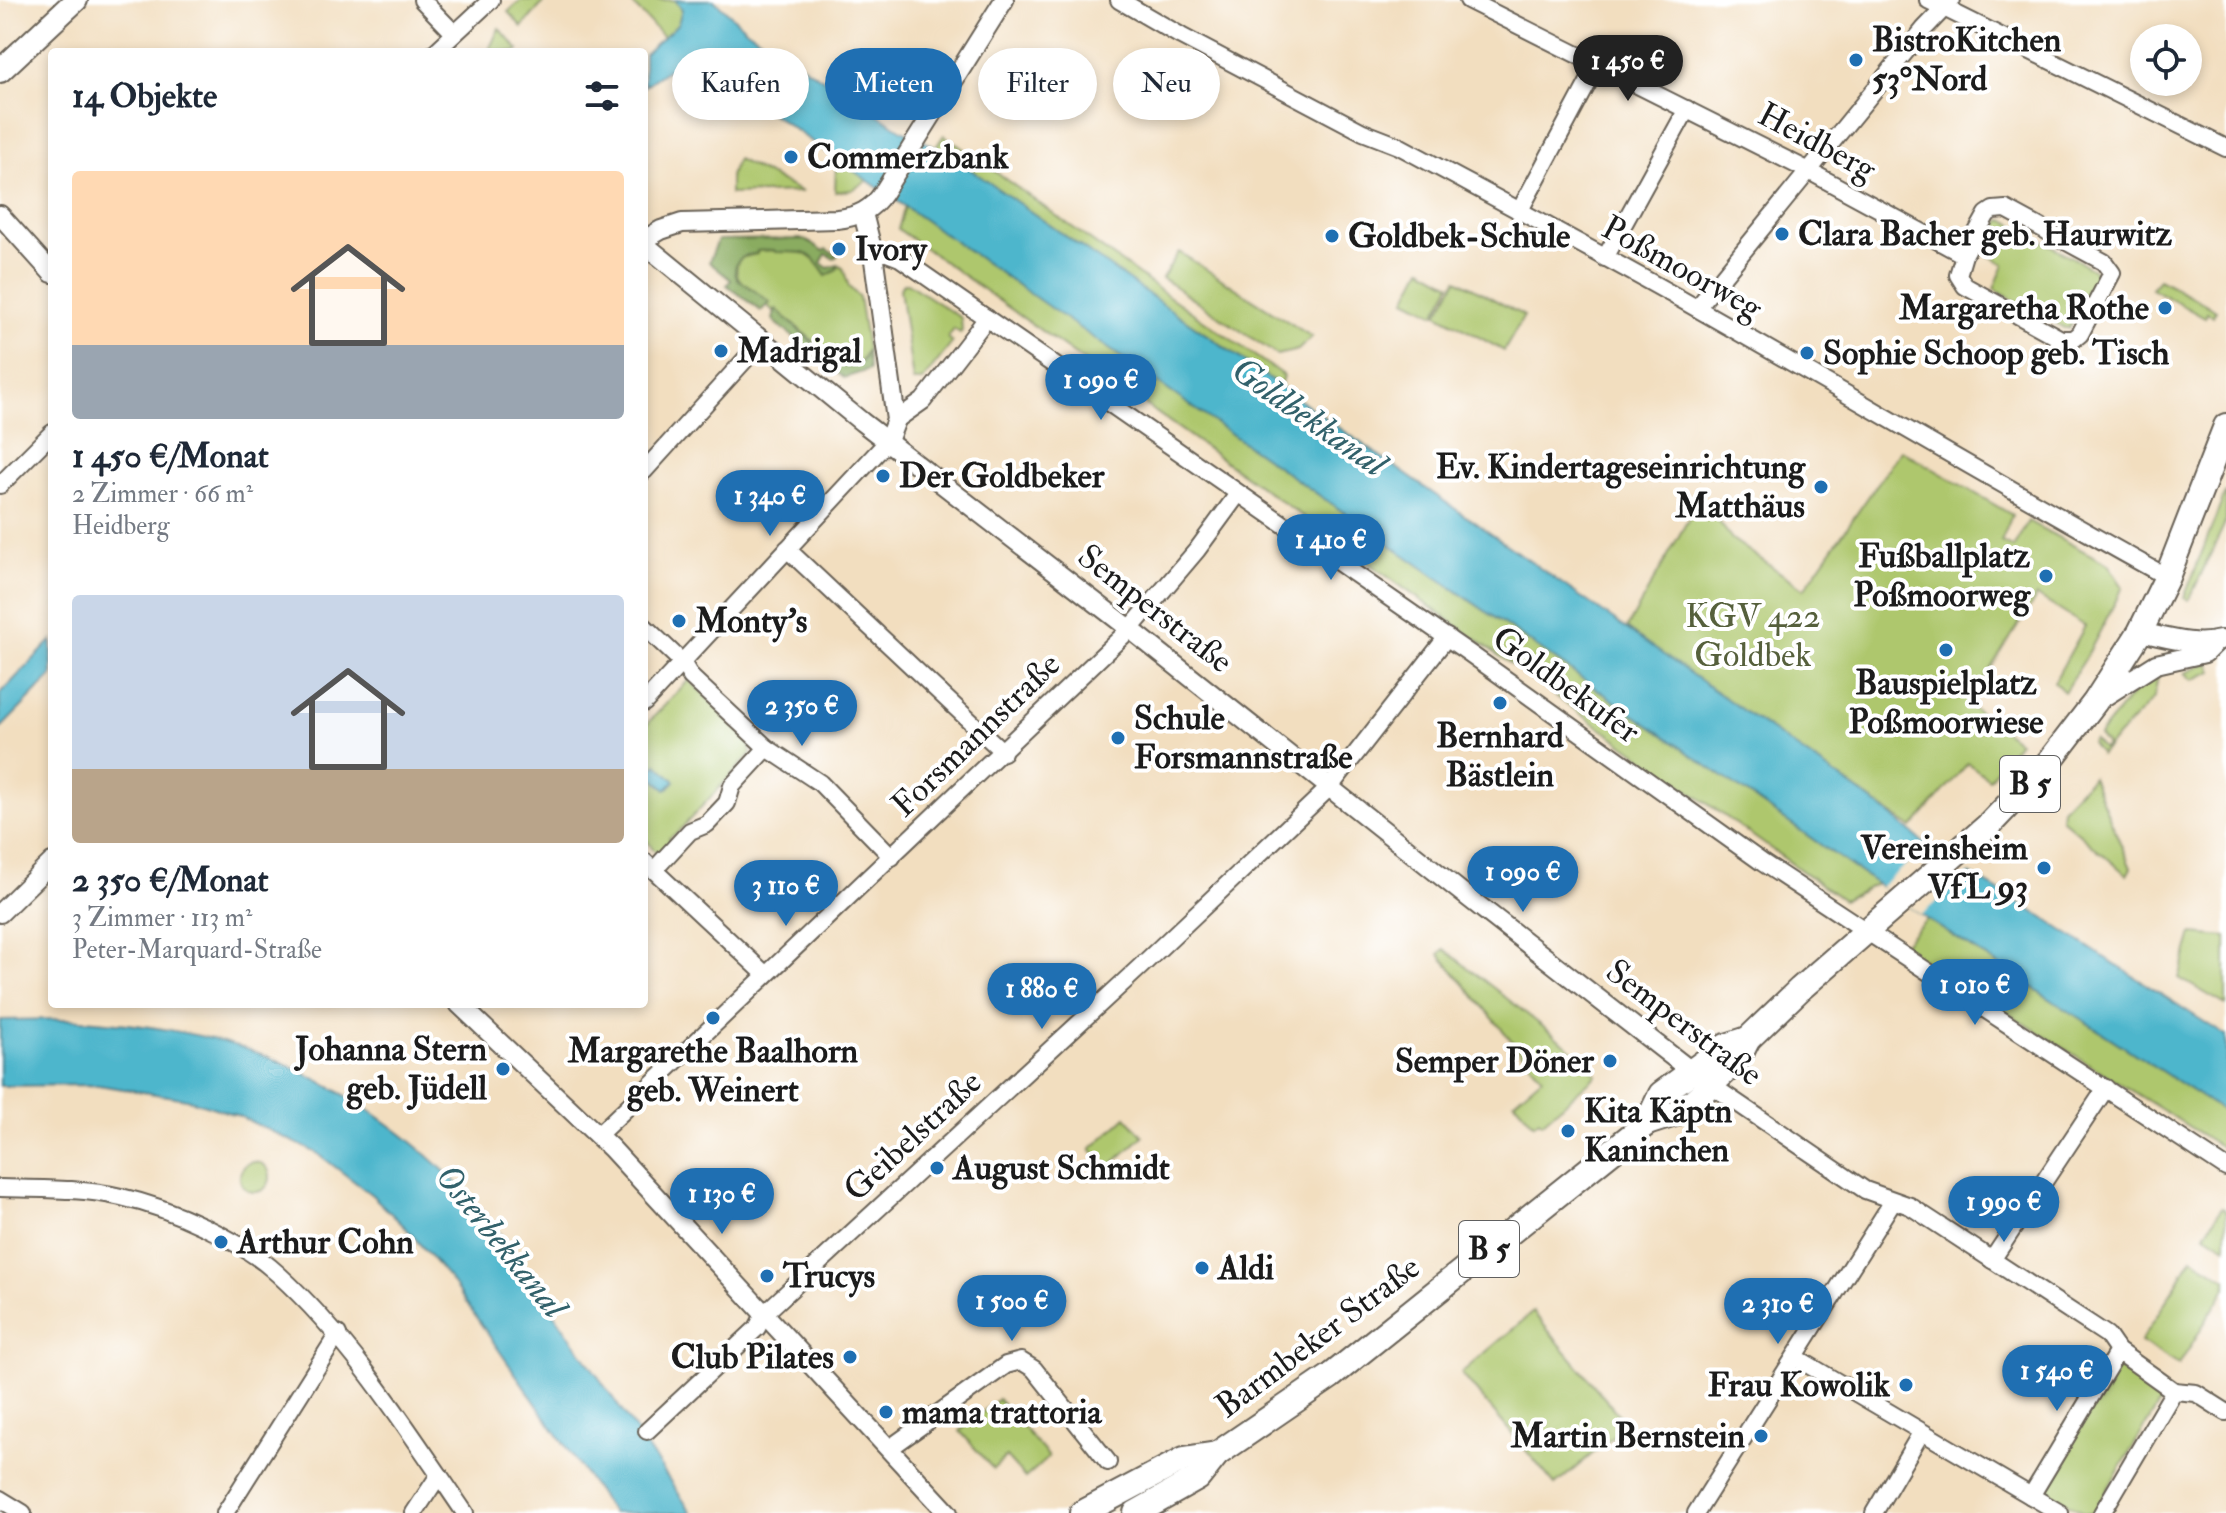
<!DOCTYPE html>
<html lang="de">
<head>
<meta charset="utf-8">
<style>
  :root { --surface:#fff; --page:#f2f2f3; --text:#1f2937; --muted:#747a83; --accent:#1f6fb2 }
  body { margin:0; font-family:"IM FELL Double Pica",serif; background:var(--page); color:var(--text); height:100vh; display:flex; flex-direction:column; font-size:30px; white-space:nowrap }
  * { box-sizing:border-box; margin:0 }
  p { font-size:26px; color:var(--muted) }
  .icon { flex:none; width:44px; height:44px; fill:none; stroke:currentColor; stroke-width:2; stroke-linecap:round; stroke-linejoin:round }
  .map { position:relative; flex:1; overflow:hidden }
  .side { position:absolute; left:48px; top:48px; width:600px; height:960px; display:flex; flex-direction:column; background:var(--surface); border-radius:8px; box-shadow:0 4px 12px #0003 }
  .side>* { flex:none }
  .banner { position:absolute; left:672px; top:48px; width:760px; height:72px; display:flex; gap:16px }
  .tools { position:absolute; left:2130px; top:24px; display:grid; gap:16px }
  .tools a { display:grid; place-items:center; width:72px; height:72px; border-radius:50%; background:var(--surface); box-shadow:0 4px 12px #0003; font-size:40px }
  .price { position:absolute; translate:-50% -68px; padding:0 18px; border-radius:28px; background:var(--accent); color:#fff; font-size:26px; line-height:52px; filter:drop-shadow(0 2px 4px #0008) }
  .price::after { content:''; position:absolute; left:50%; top:48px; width:24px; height:18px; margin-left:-12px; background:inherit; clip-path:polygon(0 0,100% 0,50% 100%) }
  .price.selected { background:#222; color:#fff }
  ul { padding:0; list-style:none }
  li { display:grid; align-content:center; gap:16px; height:424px; padding:0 24px }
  li span { display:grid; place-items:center; height:248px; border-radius:8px; color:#555 }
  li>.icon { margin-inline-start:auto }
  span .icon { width:144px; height:144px; fill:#fffc; stroke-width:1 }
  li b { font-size:34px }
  h2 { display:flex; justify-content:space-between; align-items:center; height:96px; padding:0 24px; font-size:34px }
  .pill { padding:0 28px; border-radius:36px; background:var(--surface); box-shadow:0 4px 12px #0003; font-size:28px; line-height:72px }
  .pill.selected { background:var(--accent); color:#fff }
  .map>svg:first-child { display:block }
</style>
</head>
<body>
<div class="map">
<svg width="2226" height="1513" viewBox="0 0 2226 1513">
  <rect width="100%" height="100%" fill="#fff"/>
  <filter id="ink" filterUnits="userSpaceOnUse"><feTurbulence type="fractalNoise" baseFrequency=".0125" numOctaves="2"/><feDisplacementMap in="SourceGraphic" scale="16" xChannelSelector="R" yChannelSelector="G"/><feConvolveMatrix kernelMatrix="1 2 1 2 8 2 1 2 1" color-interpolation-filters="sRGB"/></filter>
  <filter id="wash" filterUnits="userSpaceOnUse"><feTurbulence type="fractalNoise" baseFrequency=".006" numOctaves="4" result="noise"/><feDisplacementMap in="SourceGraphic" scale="32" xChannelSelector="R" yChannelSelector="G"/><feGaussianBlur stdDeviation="1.8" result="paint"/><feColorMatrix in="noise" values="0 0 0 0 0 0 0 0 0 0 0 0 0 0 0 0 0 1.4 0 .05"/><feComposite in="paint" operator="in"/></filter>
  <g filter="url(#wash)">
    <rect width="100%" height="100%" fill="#f2debf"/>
    <g fill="#aec76d" stroke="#657244" stroke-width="2">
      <polygon points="521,0 542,0 544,2 522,27 508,12"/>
      <polygon points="629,0 675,0 682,8 678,25 663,37"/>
      <polygon points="499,28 519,50 516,52 489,50"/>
      <polygon points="944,135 1157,288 1284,376 1280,386 936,147"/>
      <polygon points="737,159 802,192 730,194 730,176"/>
      <polygon points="842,161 868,180 852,190 835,192 836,164"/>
      <polygon points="905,206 1877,884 1843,900 898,229"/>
      <polygon points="2001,220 2007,221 2093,269 2096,273 2096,279 2069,328 2064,328 1994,289 2004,264 1983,252"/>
      <path d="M774,250C807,254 807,248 826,276L839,266L843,268L849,287L859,297L867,349L861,362L854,366L840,364L777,310L774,312L768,306V300C751,292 727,279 740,258L757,254V251Z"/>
      <polygon points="1179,252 1312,337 1298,350 1277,355 1162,278"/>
      <polygon points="1422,268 1451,284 1435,314 1406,299"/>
      <polygon points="1457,279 1524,316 1504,351 1437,314"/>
      <polygon points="2159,279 2216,310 2213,316 2207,313 2205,318 2151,288"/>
      <polygon points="903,283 907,283 961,318 962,331 960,333 954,329 948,338 953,342 922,381 913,381 900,289"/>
      <polygon points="1901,450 2012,515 2001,542 2013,548 2028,521 2108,564 2123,587 2087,656 2064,692 2054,682 2085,626 2037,596 1968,704 2019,742 1989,779 1968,763 1912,828 1660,654 1627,628 1693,511 1706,520 1714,515 1732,539 1804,589"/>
      <polygon points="2226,491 2226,521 2189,600 2184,598"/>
      <polygon points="2209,662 2213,671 2192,680 2185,673"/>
      <polygon points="2159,670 2154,698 2100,755 2091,743 2094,739 2103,749 2107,745 2099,735 2138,687"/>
      <polygon points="689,680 748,736 751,754 677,833 669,838 671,841 658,855 644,837 644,727"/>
      <polygon points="2092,777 2131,868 2127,875 2061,818 2062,808"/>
      <polygon points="1927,919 2226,1113 2226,1150 1901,946"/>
      <polygon points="2192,934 2226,937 2226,1005 2179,978"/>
      <polygon points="1444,949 1579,1055 1597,1075 1542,1123 1539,1120 1534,1124 1514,1101 1542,1077 1439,954"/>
      <polygon points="1126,1117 1143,1136 1108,1168 1091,1149"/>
      <circle cx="255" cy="1177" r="15"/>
      <polygon points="2222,1207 2226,1210 2226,1247 2205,1234"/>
      <polygon points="2192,1258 2226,1279 2226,1288 2179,1365 2141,1342"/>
      <polygon points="1533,1312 1627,1425 1555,1485 1461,1373"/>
      <polygon points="2116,1367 2164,1396 2093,1513 2084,1513 2044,1489"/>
      <polygon points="998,1399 1049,1457 1025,1478 1006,1457 993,1469 960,1431"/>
    </g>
    <g fill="#8aac60" stroke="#53643e" stroke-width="2">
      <path d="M804,239L824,251L826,249L837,256L834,259L826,254L821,263L828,268L838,265L837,270L826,276C808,248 807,253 775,252L774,250L757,251V254C742,254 731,262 737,278L770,302L761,311L727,285L731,280L709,262L718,240Z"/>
      <path d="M776,309C790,321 831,362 845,366C858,369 865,360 867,349L869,370L844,378L775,322L773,319Z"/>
    </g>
    <g fill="#4eb6cc" stroke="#356974" stroke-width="2">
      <polygon points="675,0 714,0 747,30 902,130 947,153 1881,807 1941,857 2031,910 2226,1036 2226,1113 1927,919 699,63 682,60 644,86 644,54 678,24 682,9"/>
      <polygon points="52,640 52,676 0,729 0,694"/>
      <polygon points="657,764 675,781 666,790 648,773"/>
      <path d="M67,1019C137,1023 208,1032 273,1059C355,1093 429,1147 485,1215C514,1251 539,1291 565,1329C608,1390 650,1452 692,1513H612L449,1278L406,1228L372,1195L317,1153L239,1116L187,1099L98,1085L0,1086V1020Z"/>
    </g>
    <polygon fill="#f2debf" points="1931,843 1973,870 1921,915 1880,887"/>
  </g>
  <g filter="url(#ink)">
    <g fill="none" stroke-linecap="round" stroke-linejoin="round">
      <defs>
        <g id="minor">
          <polyline points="422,0 454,33"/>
          <path d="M1119,0L1181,36L1363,132L1399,146C1499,200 1600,253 1698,309C1855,398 2009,490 2167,577"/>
          <polyline points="1468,0 1807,170 1964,255 1958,275 1965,286 2061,339 2074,339 2080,334 2112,273 2104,262 2006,209 1993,210 1987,214 1964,255"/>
          <polyline points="1928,0 2226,148"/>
          <polyline points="435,52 491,0"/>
          <polyline points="1519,212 1597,66"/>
          <polyline points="873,253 887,253 900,258 1469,653 1763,863 2226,1168"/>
          <polyline points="1605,258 1687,109"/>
          <polyline points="1697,308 1924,29 1952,0"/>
          <polyline points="896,420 923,401 987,318"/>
          <polyline points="644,471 762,341"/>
          <polyline points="0,485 52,433"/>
          <polyline points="787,549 1003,752"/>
          <polyline points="644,626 682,662 691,677 767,748 820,783 892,857"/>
          <polyline points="644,703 888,441"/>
          <polyline points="644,861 765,974"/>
          <polyline points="654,870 690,831 707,824 727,803 732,786 767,748"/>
          <polyline points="1711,1085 1865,1190 1910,1206 2107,1335 2118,1351 2174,1391 2196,1393 2226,1412"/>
          <polyline points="598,1135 1130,629 1197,550 1238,494"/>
          <path d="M0,1188C40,1189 82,1188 121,1197C171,1208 240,1239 278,1274C353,1342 408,1430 465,1513"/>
          <polyline points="1992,1260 2106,1088"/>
          <polyline points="1795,1357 2060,1513"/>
          <polyline points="647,1431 757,1328 765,1313 1140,967 1329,788 1447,637"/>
          <polyline points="890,1448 1006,1365 1021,1361 1034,1369 1108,1462"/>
          <polyline points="2031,1496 2118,1351"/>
          <polyline points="0,1499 23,1513"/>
          <polyline points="225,1513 338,1334"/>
          <polyline points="414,1513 439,1475"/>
          <polyline points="1696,1513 1893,1201"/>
          <polyline points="1874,1513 1921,1433"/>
          <polyline points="2102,1513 2174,1391"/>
        </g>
        <g id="tertiary">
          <polyline points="863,213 873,253 896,420 888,441"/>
          <polyline points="0,215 52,273"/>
          <path d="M644,240L661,230L682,223L837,219C857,217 872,210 883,193L1004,0"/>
          <polyline points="644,244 862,422 1130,629 1460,891 1700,1078"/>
          <path d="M2140,632C2166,637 2194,647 2220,640"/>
          <polyline points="2096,702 2156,664 2205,653 2216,642"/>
          <polyline points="0,913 52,862"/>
          <polyline points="459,1004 611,1148 948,1513"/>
        </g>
        <polyline id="secondary" points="0,71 76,0"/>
        <g id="primary">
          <polyline points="1647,1123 1681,1112 1737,1061 1748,1039 1800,989 1991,823 2049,762 2095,702 2140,632 2167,577 2226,426"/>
          <polyline points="1082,1513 1184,1459 1217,1454"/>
          <polyline points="1136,1513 1198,1478 1217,1454 1331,1376 1647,1123 1661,1094 1726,1046 1748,1039"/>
        </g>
      </defs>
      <use href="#minor" stroke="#676055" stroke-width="20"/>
      <use href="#tertiary" stroke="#676055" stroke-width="22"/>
      <use href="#secondary" stroke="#676055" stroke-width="26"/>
      <use href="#primary" stroke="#676055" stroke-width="28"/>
      <use href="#minor" stroke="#fff" stroke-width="16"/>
      <use href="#tertiary" stroke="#fff" stroke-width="18"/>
      <use href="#secondary" stroke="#fff" stroke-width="22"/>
      <use href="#primary" stroke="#fff" stroke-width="24"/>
    </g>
  </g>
  <g fill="#1f6fb2" stroke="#fff" stroke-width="3">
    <circle cx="1856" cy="60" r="8"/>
    <circle cx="791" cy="157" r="8"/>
    <circle cx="1782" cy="234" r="8"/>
    <circle cx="1332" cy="236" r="8"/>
    <circle cx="839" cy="249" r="8"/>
    <circle cx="2165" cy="308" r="8"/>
    <circle cx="721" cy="351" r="8"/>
    <circle cx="1807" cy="353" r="8"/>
    <circle cx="883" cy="476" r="8"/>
    <circle cx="1821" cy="487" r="8"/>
    <circle cx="2046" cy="576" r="8"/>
    <circle cx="679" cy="621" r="8"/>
    <circle cx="1946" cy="650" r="8"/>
    <circle cx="1500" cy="703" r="8"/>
    <circle cx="1118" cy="738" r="8"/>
    <circle cx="2044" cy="868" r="8"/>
    <circle cx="713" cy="1018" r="8"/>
    <circle cx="1610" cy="1061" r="8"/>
    <circle cx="503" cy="1069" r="8"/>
    <circle cx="1568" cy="1131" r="8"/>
    <circle cx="937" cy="1168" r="8"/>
    <circle cx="221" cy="1242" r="8"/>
    <circle cx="1202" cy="1268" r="8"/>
    <circle cx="767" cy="1276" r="8"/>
    <circle cx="850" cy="1357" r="8"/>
    <circle cx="1906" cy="1385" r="8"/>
    <circle cx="886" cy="1412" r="8"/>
    <circle cx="1761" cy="1436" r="8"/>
  </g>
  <g text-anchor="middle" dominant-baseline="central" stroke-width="8" stroke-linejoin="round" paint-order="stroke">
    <g fill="#fff" stroke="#606060" stroke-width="2">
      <rect x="2000" y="756" width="60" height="56" rx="6"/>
      <rect x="1459" y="1221" width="60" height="56" rx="6"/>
    </g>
    <g font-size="32" font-weight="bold" fill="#1c1c1c">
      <text x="2030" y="784">B 5</text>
      <text x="1489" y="1249">B 5</text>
    </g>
    <g font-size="34" font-weight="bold" fill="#1c1c1c" stroke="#fff" text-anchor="start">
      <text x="1872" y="40">BistroKitchen<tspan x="1872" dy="39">53°Nord</tspan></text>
      <text x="807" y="157">Commerzbank</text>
      <text x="1798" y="234">Clara Bacher geb. Haurwitz</text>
      <text x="1348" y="236">Goldbek-Schule</text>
      <text x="855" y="249">Ivory</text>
      <text x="2149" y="308" text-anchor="end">Margaretha Rothe</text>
      <text x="737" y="351">Madrigal</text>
      <text x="1823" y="353">Sophie Schoop geb. Tisch</text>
      <text x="1805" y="467" text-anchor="end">Ev. Kindertageseinrichtung<tspan x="1805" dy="39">Matthäus</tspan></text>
      <text x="899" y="476">Der Goldbeker</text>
      <text x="2030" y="556" text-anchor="end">Fußballplatz<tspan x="2030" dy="39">Poßmoorweg</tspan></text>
      <text x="695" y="621">Monty's</text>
      <text x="1946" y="683" text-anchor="middle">Bauspielplatz<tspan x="1946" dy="39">Poßmoorwiese</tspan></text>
      <text x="1134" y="718">Schule<tspan x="1134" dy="39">Forsmannstraße</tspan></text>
      <text x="1500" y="736" text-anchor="middle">Bernhard<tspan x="1500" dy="39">Bästlein</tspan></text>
      <text x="2028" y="848" text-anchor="end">Vereinsheim<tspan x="2028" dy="39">VfL 93</tspan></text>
      <text x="487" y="1049" text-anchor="end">Johanna Stern<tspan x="487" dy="39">geb. Jüdell</tspan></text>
      <text x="713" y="1051" text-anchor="middle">Margarethe Baalhorn<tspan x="713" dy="39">geb. Weinert</tspan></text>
      <text x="1594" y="1061" text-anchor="end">Semper Döner</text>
      <text x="1584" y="1111">Kita Käptn<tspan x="1584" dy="39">Kaninchen</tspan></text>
      <text x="953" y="1168">August Schmidt</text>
      <text x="237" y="1242">Arthur Cohn</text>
      <text x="1218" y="1268">Aldi</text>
      <text x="783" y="1276">Trucys</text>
      <text x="834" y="1357" text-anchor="end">Club Pilates</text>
      <text x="1890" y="1385" text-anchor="end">Frau Kowolik</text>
      <text x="902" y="1412">mama trattoria</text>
      <text x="1745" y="1436" text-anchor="end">Martin Bernstein</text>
    </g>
    <g font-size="34" fill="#1c1c1c" stroke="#fff">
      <text transform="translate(1817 142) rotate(28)">Heidberg</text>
      <text transform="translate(1682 268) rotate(29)">Poßmoorweg</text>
      <text transform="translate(1155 609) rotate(38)">Semperstraße</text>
      <text transform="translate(1566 685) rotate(36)">Goldbekufer</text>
      <text transform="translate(976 735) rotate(-44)">Forsmannstraße</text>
      <text transform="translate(1684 1023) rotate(37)">Semperstraße</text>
      <text transform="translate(913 1136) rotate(-43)">Geibelstraße</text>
      <text transform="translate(1318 1337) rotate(-37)">Barmbeker Straße</text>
    </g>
    <g font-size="34" fill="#56603c" stroke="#fff">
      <text x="1753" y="616">KGV 422<tspan x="1753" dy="39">Goldbek</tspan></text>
    </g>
    <g font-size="36" font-style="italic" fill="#32616b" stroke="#fff">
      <text transform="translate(1309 417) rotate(35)">Goldbekkanal</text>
      <text transform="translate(501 1241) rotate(51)">Osterbekkanal</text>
    </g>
  </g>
</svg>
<div class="tools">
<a><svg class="icon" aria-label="locate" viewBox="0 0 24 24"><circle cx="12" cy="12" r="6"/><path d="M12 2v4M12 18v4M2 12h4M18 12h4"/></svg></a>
</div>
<b class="price selected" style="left:1628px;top:103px">1 450 €</b>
<b class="price" style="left:1101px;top:422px">1 090 €</b>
<b class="price" style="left:770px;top:538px">1 340 €</b>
<b class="price" style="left:1331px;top:582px">1 410 €</b>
<b class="price" style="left:802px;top:748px">2 350 €</b>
<b class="price" style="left:1523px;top:914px">1 090 €</b>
<b class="price" style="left:786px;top:928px">3 110 €</b>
<b class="price" style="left:1975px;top:1027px">1 010 €</b>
<b class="price" style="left:1042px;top:1031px">1 880 €</b>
<b class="price" style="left:722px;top:1236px">1 130 €</b>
<b class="price" style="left:2004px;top:1244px">1 990 €</b>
<b class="price" style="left:1012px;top:1343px">1 500 €</b>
<b class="price" style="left:1778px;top:1346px">2 310 €</b>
<b class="price" style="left:2057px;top:1413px">1 540 €</b>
<div class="banner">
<a class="pill">Kaufen</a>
<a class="pill selected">Mieten</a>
<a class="pill">Filter</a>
<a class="pill">Neu</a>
</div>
<section class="side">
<h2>14 Objekte<svg class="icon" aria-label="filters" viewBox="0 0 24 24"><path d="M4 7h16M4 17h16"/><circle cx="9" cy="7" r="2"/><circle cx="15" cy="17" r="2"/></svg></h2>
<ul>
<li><span style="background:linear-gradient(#ffd9b3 70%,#9aa5b1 0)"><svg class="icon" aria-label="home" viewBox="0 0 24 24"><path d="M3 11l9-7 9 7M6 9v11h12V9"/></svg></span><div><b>1 450 €/Monat</b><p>2 Zimmer · 66 m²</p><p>Heidberg</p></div></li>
<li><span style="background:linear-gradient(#c9d6e8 70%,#b9a48a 0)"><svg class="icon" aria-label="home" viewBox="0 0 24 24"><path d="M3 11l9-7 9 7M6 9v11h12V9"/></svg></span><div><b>2 350 €/Monat</b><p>3 Zimmer · 113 m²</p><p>Peter-Marquard-Straße</p></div></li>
</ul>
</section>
</div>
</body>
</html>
